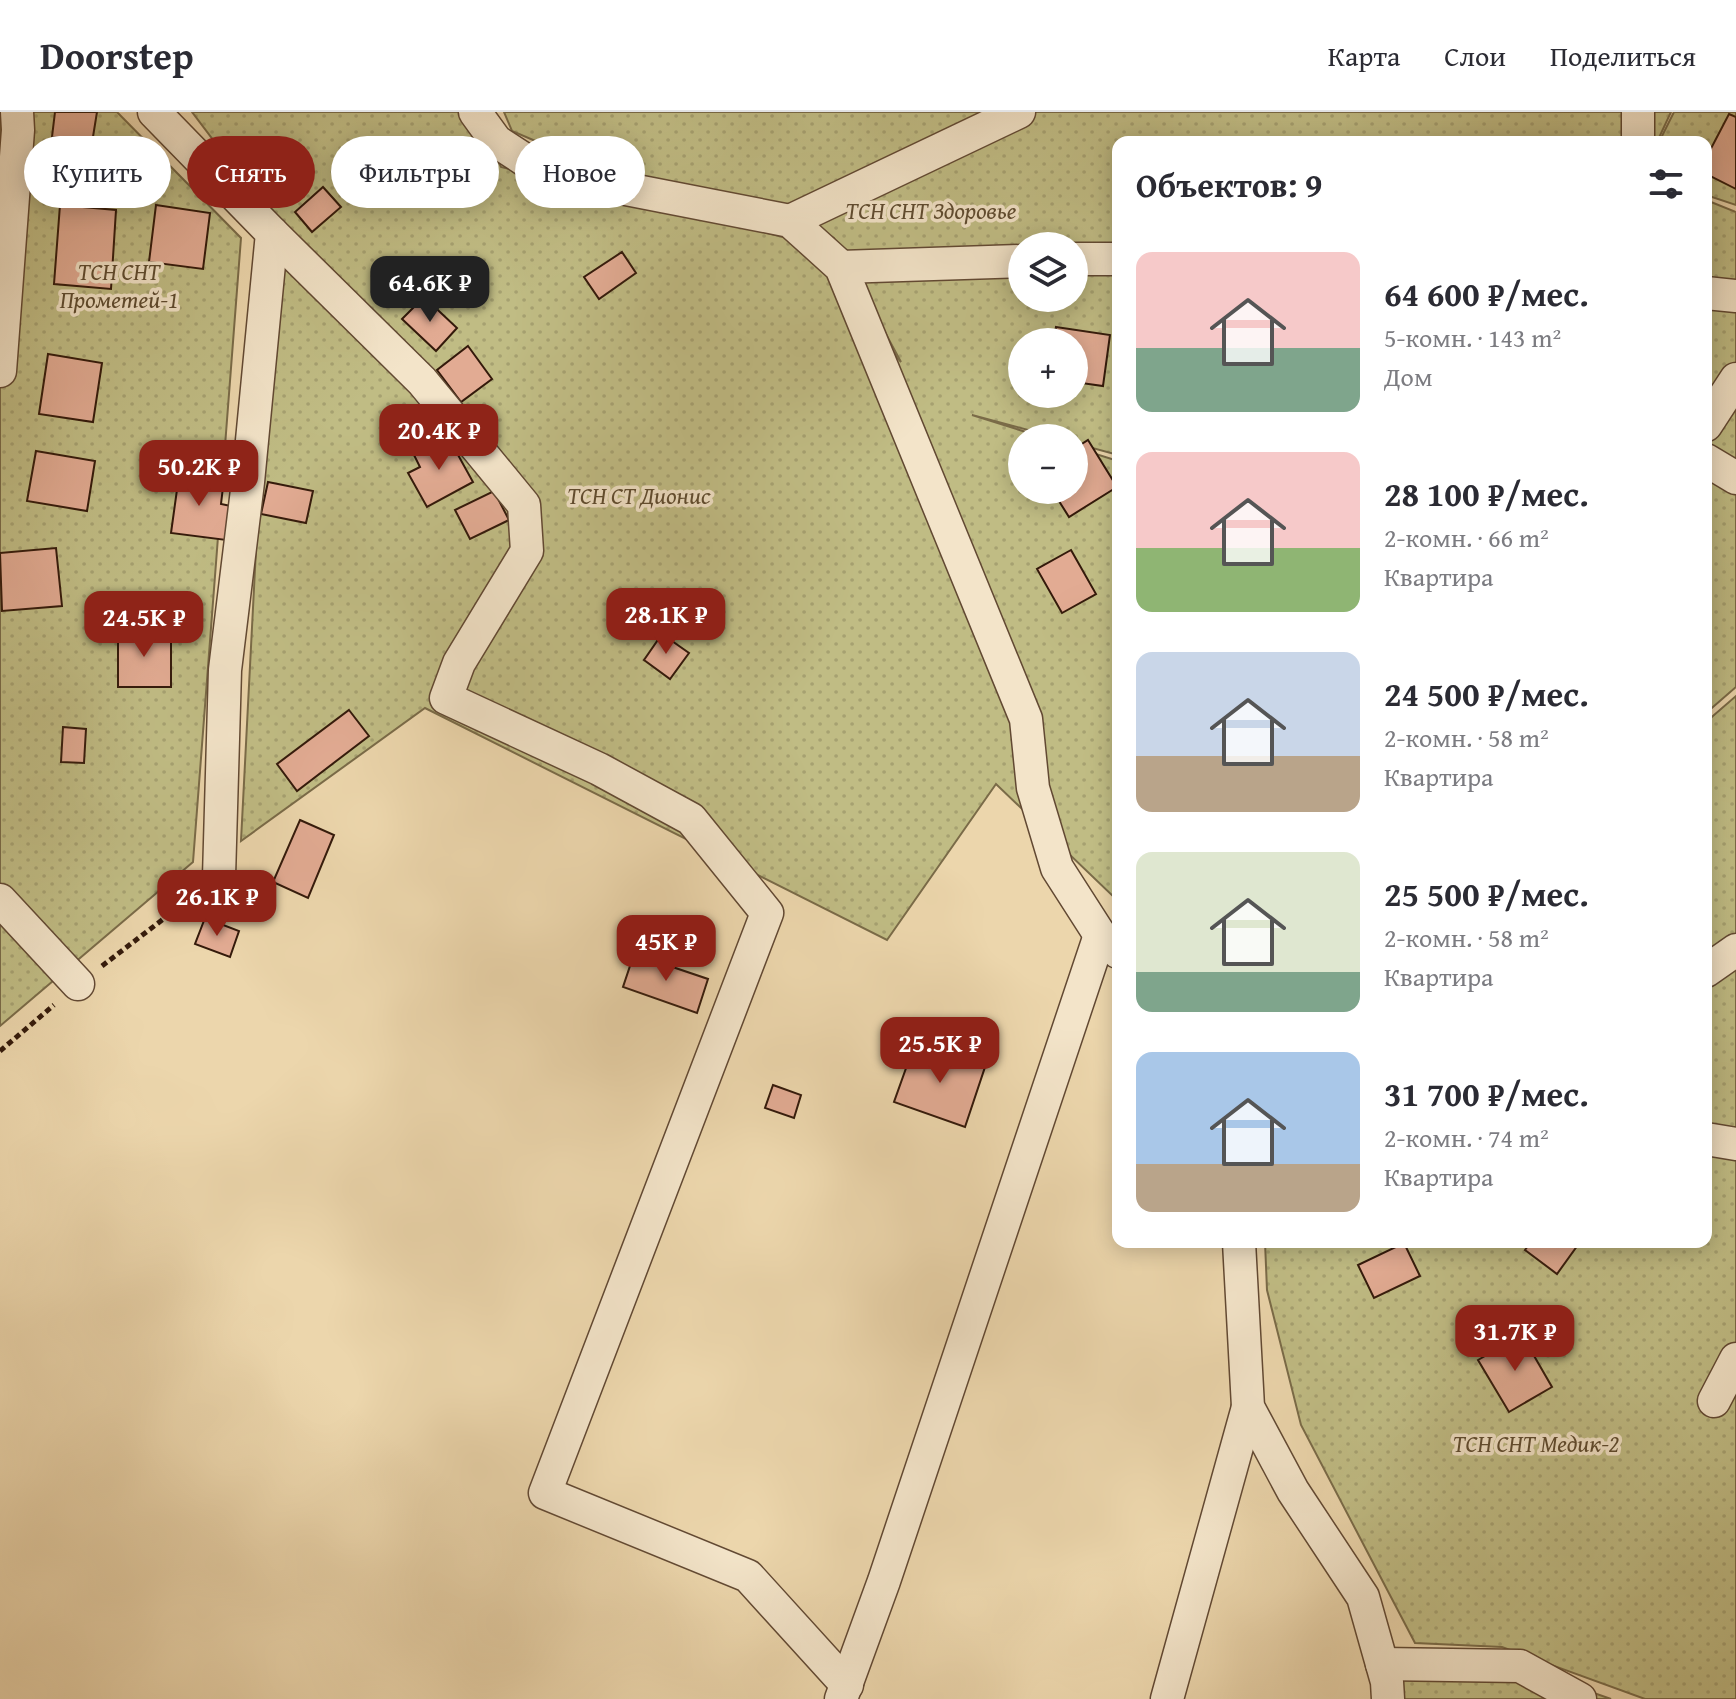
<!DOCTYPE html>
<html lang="ru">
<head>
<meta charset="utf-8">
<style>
  :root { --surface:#fff; --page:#f2f2f3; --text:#2b2b33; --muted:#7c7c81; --line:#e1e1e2; --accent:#8f2418 }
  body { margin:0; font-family:"Gentium Book Plus",serif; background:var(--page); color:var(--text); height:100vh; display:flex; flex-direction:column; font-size:30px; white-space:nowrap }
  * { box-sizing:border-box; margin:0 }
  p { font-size:26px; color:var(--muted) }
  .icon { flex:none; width:44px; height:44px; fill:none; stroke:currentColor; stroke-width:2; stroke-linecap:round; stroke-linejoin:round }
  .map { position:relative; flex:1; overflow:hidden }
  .details { position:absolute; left:1112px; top:24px; width:600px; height:1112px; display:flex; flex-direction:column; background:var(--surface); border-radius:16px; box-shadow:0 4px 20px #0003 }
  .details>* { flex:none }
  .banner { position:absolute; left:24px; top:24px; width:760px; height:72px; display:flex; gap:16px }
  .buttons { position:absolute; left:1008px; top:120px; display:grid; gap:16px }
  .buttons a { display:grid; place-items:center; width:80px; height:80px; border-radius:50%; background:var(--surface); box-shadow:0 4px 20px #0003; font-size:40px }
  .price { position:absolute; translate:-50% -68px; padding:0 18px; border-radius:16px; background:var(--accent); color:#fff; font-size:26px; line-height:52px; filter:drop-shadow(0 2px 4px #0008) }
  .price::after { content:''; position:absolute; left:50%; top:48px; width:24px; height:18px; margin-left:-12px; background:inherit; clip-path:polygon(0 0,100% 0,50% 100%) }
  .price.selected { background:#222; color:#fff }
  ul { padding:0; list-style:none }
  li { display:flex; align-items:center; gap:24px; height:200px; padding:0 24px }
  li span { display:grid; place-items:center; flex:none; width:224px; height:160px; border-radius:16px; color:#555 }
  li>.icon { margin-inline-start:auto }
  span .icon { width:96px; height:96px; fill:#fffc; stroke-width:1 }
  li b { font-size:34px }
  h2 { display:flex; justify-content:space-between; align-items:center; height:96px; padding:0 24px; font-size:34px }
  .chip { padding:0 28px; border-radius:36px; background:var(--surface); box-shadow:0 4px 20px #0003; font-size:28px; line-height:72px }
  .chip.selected { background:var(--accent); color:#fff }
  header { display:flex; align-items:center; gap:48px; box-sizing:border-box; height:112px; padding:0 40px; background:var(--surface); border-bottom:2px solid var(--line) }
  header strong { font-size:38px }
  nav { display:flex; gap:44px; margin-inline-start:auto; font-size:28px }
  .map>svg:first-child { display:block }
</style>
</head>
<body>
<header>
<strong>Doorstep</strong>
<nav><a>Карта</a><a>Слои</a><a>Поделиться</a></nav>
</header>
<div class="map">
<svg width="1736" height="1587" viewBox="0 0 1736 1587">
  <defs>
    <pattern id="park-dots" width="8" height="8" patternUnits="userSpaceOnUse" patternTransform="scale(2)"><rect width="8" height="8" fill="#c0bc84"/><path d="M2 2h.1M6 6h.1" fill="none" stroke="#a6a171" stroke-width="1.8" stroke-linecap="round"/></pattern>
  </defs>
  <rect width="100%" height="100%" fill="#ecd6ac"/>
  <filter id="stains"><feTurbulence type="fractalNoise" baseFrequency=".0025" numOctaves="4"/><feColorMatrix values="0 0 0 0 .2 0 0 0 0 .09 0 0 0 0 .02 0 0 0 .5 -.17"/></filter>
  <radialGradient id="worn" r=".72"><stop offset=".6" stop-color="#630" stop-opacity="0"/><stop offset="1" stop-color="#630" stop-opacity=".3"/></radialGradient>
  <g fill="url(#park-dots)" stroke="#7a6b48" stroke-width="2" fill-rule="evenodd">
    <polygon points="0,0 117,0 241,126 193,750 0,914"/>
    <path d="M192,0H476L501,55L787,126L832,165L901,250L834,126L784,96L589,52L512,19L504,0H1671L1657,30H1118V343L1074,331V326H1058L972,303L1045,326H1022V378H1074V335L1118,349V789L996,672L887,828L425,596L241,729L273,107ZM1022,134H1074V186H1022ZM1022,230H1074V282H1022Z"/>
    <polygon points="1674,0 1736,0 1736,93 1706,83 1706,30 1659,30"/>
    <polygon points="1706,88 1736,100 1736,250 1706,298"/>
    <polygon points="1736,271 1736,575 1706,601 1706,322"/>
    <polygon points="1736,584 1736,1587 1645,1587 1502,1535 1415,1531 1301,1313 1267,1178 1265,1130 1706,1130 1706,610"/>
    <polygon points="1391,1538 1482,1542 1611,1587 1394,1587"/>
  </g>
  <g fill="#e2ab93" stroke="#341a0b" stroke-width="2">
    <polygon points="55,0 97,0 92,31 52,25"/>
    <polygon points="1729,2 1736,5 1736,77 1706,62 1706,46"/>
    <polygon points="323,75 341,95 312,120 295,100"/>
    <polygon points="60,93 116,98 111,177 54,172"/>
    <polygon points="156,93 210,101 203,157 149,150"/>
    <polygon points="622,140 636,161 599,187 584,165"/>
    <polygon points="424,185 457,216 436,239 402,207"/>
    <polygon points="1056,215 1110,223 1103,274 1074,270 1074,230 1053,230"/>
    <polygon points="468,234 492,267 461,290 437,258"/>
    <polygon points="48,242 102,251 93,310 39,302"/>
    <polygon points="447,323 473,370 427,395 408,361 420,355 413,341"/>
    <polygon points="1088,328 1117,375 1069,405 1052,378 1074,378 1074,337"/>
    <polygon points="36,339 95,349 87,399 27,389"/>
    <polygon points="180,356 204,359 202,373 223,375 221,392 231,394 226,428 171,421"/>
    <polygon points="268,370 313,379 306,411 261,402"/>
    <polygon points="494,379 509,408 470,427 455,398"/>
    <polygon points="56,436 62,494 2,499 0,441"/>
    <polygon points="1071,438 1096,482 1062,501 1037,457"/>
    <rect x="118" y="519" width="53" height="56"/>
    <polygon points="662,522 689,541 670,567 644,548"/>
    <polygon points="349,598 369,624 297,679 277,652"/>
    <polygon points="63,615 86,617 84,651 61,650"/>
    <polygon points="300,708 334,723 308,786 273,770"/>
    <polygon points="205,806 239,819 230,845 195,832"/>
    <polygon points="634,842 708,867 697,901 623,875"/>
    <polygon points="915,931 985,955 965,1015 894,990"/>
    <polygon points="773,973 801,983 794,1006 765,996"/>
    <polygon points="1531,1130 1580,1130 1557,1162 1525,1138"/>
    <polygon points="1404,1131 1420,1164 1374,1186 1358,1153"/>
    <polygon points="1522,1223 1552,1275 1509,1300 1478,1248"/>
  </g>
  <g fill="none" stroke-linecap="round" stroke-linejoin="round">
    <defs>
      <g id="minor">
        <polyline points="154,0 272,121 248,370 225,558 219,765"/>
        <polyline points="475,0 496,29 525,48 621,76 790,109 841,155 1026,607 1033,676 1057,756 1100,823 1118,840"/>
        <polyline points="1638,30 1638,0"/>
        <polyline points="790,109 1019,0"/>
        <polyline points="272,121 422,269 524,393 527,439 459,551 446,586 599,657 691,707 767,801 545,1381 748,1464 847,1573"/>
        <polyline points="1074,147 1118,147"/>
        <polyline points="841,155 1022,149"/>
        <polyline points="1706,181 1736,184"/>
        <polyline points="0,259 18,18 17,0"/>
        <polyline points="1706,313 1736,267"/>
        <polyline points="1706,348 1736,366"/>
        <polyline points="0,788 78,872"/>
        <polyline points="1706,859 1736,838"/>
        <polyline points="1706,1027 1736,1032"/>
        <polyline points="1239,1130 1248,1295 1293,1379 1363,1485 1387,1570 1388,1587"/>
        <polyline points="1714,1289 1736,1247"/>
        <polyline points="1382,1552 1520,1554 1580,1587"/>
        <polyline points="841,1587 884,1469 1100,823"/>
        <polyline points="1167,1587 1248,1295"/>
      </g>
    </defs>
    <use href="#minor" stroke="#624933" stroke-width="35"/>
    <g stroke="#341a0b" stroke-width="5" stroke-dasharray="6 4" stroke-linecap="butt">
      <polyline points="102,854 196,782"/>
      <polyline points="0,939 54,893"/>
    </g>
    <use href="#minor" stroke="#f3e4c9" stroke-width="32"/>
  </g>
  <g text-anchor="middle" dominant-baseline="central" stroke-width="7" stroke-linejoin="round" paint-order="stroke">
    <g font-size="24" font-style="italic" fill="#5e4b2f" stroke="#f3e4c9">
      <text x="931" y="98">ТСН СНТ Здоровье</text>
      <text x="119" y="159">ТСН СНТ<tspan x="119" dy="28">Прометей-1</tspan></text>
      <text x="639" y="383">ТСН СТ Дионис</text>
      <text x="1536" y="1331">ТСН СНТ Медик-2</text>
    </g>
  </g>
  <rect width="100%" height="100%" filter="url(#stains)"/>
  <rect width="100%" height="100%" fill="url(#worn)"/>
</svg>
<div class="buttons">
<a><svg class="icon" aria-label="layers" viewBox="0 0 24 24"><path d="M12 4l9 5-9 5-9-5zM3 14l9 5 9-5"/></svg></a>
<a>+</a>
<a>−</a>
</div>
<b class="price selected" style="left:430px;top:212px">64.6K ₽</b>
<b class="price" style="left:439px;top:360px">20.4K ₽</b>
<b class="price" style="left:199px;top:396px">50.2K ₽</b>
<b class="price" style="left:666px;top:544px">28.1K ₽</b>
<b class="price" style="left:144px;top:547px">24.5K ₽</b>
<b class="price" style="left:217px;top:826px">26.1K ₽</b>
<b class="price" style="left:666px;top:871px">45K ₽</b>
<b class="price" style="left:940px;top:973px">25.5K ₽</b>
<b class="price" style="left:1515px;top:1261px">31.7K ₽</b>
<div class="banner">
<a class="chip">Купить</a>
<a class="chip selected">Снять</a>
<a class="chip">Фильтры</a>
<a class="chip">Новое</a>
</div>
<section class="details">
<h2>Объектов: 9<svg class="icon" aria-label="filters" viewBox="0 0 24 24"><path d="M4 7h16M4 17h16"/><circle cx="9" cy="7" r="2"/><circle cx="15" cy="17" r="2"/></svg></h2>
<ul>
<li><span style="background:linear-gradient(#f6c9c9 60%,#7fa58c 0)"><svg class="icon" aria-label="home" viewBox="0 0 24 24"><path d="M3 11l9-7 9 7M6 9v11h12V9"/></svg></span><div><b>64 600 ₽/мес.</b><p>5-комн. · 143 m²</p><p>Дом</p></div></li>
<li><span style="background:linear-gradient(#f6c9c9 60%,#8fb573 0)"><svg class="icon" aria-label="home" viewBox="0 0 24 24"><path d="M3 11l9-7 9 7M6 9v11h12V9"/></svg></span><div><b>28 100 ₽/мес.</b><p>2-комн. · 66 m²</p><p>Квартира</p></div></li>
<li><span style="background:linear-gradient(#c9d6e8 65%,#b9a48a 0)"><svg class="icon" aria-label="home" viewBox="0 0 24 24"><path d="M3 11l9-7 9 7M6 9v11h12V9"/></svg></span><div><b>24 500 ₽/мес.</b><p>2-комн. · 58 m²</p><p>Квартира</p></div></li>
<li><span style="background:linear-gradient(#dfe7d0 75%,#7fa58c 0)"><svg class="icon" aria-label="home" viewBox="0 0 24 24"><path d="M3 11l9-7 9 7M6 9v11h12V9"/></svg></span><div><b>25 500 ₽/мес.</b><p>2-комн. · 58 m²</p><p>Квартира</p></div></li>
<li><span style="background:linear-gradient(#a9c7e8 70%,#b9a48a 0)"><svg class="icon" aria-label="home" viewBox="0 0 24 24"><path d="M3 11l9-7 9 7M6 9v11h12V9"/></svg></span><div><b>31 700 ₽/мес.</b><p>2-комн. · 74 m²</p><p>Квартира</p></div></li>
</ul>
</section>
</div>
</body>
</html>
